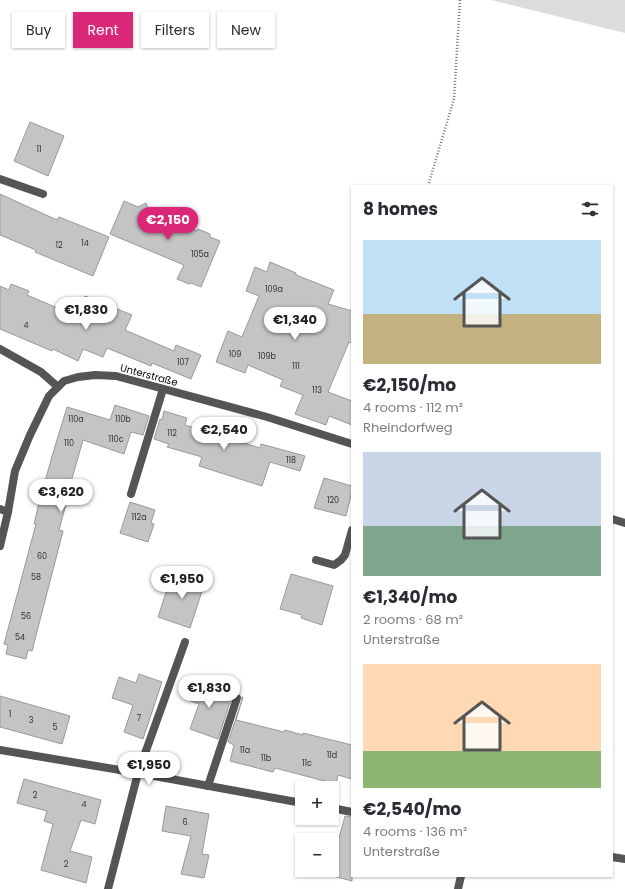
<!DOCTYPE html>
<html lang="en">
<head>
<meta charset="utf-8">
<style>
  :root { --surface:#fff; --page:#f2f2f3; --text:#2b2b33; --muted:#7c7c81; --accent:#db2777 }
  body { margin:0; font-family:Poppins,sans-serif; background:var(--page); color:var(--text); height:100vh; display:flex; flex-direction:column; font-size:15px; white-space:nowrap }
  * { box-sizing:border-box; margin:0 }
  p { font-size:13px; color:var(--muted) }
  .icon { flex:none; width:22px; height:22px; fill:none; stroke:currentColor; stroke-width:2; stroke-linecap:round; stroke-linejoin:round }
  .map { position:relative; flex:1; overflow:hidden }
  .side { position:absolute; left:351px; top:185px; width:262px; height:692px; display:flex; flex-direction:column; background:var(--surface); border-radius:0px; box-shadow:0 1px 3px #0004 }
  .side>* { flex:none }
  .guide { position:absolute; left:12px; top:12px; width:279px; height:36px; display:flex; gap:8px }
  .controls { position:absolute; left:295px; top:781px; display:grid; gap:8px }
  .controls a { display:grid; place-items:center; width:44px; height:44px; border-radius:0px; background:var(--surface); box-shadow:0 1px 3px #0004; font-size:20px }
  .price { position:absolute; translate:-50% -34px; padding:0 9px; border-radius:14px; background:#fff; color:#222; font-size:13px; line-height:26px; filter:drop-shadow(0 1px 2px #0008) }
  .price::after { content:''; position:absolute; left:50%; top:24px; width:12px; height:9px; margin-left:-6px; background:inherit; clip-path:polygon(0 0,100% 0,50% 100%) }
  .price.active { background:var(--accent); color:#fff }
  ul { padding:0; list-style:none }
  li { display:grid; align-content:center; gap:8px; height:212px; padding:0 12px }
  li span { display:grid; place-items:center; height:124px; border-radius:0px; color:#555 }
  li>.icon { margin-inline-start:auto }
  span .icon { width:72px; height:72px; fill:#fffc; stroke-width:1 }
  li b { font-size:17px }
  h2 { display:flex; justify-content:space-between; align-items:center; height:48px; padding:0 12px; font-size:17px }
  .chip { padding:0 14px; border-radius:0px; background:var(--surface); box-shadow:0 1px 3px #0004; font-size:14px; line-height:36px }
  .chip.active { background:var(--accent); color:#fff }
  .map>svg:first-child { display:block }
</style>
</head>
<body>
<div class="map">
<svg width="625" height="889" viewBox="0 0 625 889">
  <rect width="100%" height="100%" fill="#fff"/>
  <polygon fill="#dcdcdc" points="491,0 625,0 625,33"/>
  <g fill="#c4c4c4" stroke="#999">
    <polygon points="30,122 64,136 48,176 14,161"/>
    <polygon points="0,194 57,220 59,217 109,237 93,276 35,252 36,250 0,235"/>
    <polygon points="124,201 138,207 146,203 149,211 197,231 198,229 210,234 210,237 220,241 201,287 191,283 189,284 177,279 184,265 110,234"/>
    <polygon points="270,262 296,273 296,275 334,290 328,304 352,311 352,343 349,342 328,392 352,401 352,425 329,416 326,425 295,414 303,395 280,386 283,380 248,365 245,373 216,362 228,331 242,337 259,296 246,291 255,267 267,272"/>
    <polygon points="11,284 29,291 27,295 67,312 69,308 78,312 85,296 132,315 125,330 174,351 176,345 201,355 191,379 152,363 151,366 107,348 103,357 83,349 78,361 53,349 52,351 0,329 0,286 9,290"/>
    <polygon points="115,405 149,416 143,435 131,432 124,454 83,440 71,482 72,482 59,530 63,531 32,651 28,650 26,659 6,654 8,645 4,644 36,524 34,524 40,499 53,453 67,407 110,420"/>
    <polygon points="164,411 187,418 185,425 260,448 261,444 305,456 300,471 270,462 262,486 199,466 202,457 167,447 169,444 154,439 160,419 162,420"/>
    <polygon points="324,478 352,486 352,491 346,516 314,508"/>
    <polygon points="130,502 155,510 151,523 154,524 148,542 120,533"/>
    <polygon points="173,571 205,582 190,628 158,617"/>
    <polygon points="291,574 333,586 322,625 301,618 302,615 280,609"/>
    <polygon points="139,674 162,682 143,739 124,732 133,705 112,698 119,677 136,683"/>
    <polygon points="195,680 234,694 232,696 218,739 190,729 199,704 188,700"/>
    <polygon points="0,696 70,716 62,744 0,727"/>
    <polygon points="242,697 243,697 236,720 284,732 285,730 303,735 303,733 352,745 352,779 338,775 336,784 275,768 273,772 230,761 234,745 228,742 242,700"/>
    <polygon points="24,779 101,800 95,824 81,820 70,851 92,857 86,883 41,870 53,824 44,821 47,811 17,803"/>
    <polygon points="166,806 209,814 202,854 209,855 204,878 181,874 191,836 162,831"/>
    <polygon points="345,816 352,817 352,881 329,875 330,870 332,870 332,863"/>
  </g>
  <g fill="none" stroke-linecap="round" stroke-linejoin="round">
    <polyline stroke="#777" stroke-width="2.5" stroke-dasharray="1 2" stroke-linecap="butt" points="428,186 454,99 460,0"/>
    <g stroke="#555" stroke-width="8">
      <polyline points="131,494 163,389"/>
      <polyline points="316,560 334,565 341,560 345,555 352,530"/>
      <polyline points="138,773 185,642"/>
      <polyline points="208,786 237,698"/>
    </g>
    <g stroke="#555" stroke-width="8">
      <polyline points="0,179 43,194"/>
      <polyline points="0,349 41,372 58,387"/>
      <polyline points="0,509 8,512 15,471 30,435 49,396 64,381 78,377 95,375 116,376 267,417 352,444"/>
      <polyline points="612,519 625,523"/>
      <polyline points="0,546 8,512"/>
      <polyline points="0,750 138,773 302,803"/>
      <polyline points="332,808 352,812"/>
      <polyline points="612,857 625,859"/>
      <polyline points="108,889 138,773"/>
      <polyline points="458,889 461,876"/>
    </g>
  </g>
  <g text-anchor="middle" dominant-baseline="central" stroke-width="3" stroke-linejoin="round" paint-order="stroke">
    <g font-size="8" fill="#313131">
      <text x="39" y="149">11</text>
      <text x="85" y="243">14</text>
      <text x="59" y="245">12</text>
      <text x="200" y="254">105a</text>
      <text x="274" y="289">109a</text>
      <text x="26" y="325">4</text>
      <text x="235" y="354">109</text>
      <text x="267" y="356">109b</text>
      <text x="183" y="362">107</text>
      <text x="296" y="366">111</text>
      <text x="317" y="390">113</text>
      <text x="76" y="419">110a</text>
      <text x="123" y="419">110b</text>
      <text x="172" y="433">112</text>
      <text x="116" y="439">110c</text>
      <text x="69" y="443">110</text>
      <text x="291" y="460">118</text>
      <text x="333" y="500">120</text>
      <text x="139" y="517">112a</text>
      <text x="42" y="556">60</text>
      <text x="36" y="577">58</text>
      <text x="26" y="616">56</text>
      <text x="20" y="637">54</text>
      <text x="10" y="714">1</text>
      <text x="139" y="718">7</text>
      <text x="31" y="720">3</text>
      <text x="55" y="727">5</text>
      <text x="245" y="750">11a</text>
      <text x="332" y="755">11d</text>
      <text x="266" y="758">11b</text>
      <text x="307" y="763">11c</text>
      <text x="35" y="795">2</text>
      <text x="84" y="804">4</text>
      <text x="185" y="822">6</text>
      <text x="66" y="864">2</text>
    </g>
    <g font-size="10" fill="#000" stroke="#fff">
      <text transform="translate(149 375) rotate(15)">Unterstraße</text>
    </g>
  </g>
</svg>
<div class="controls">
<a>+</a>
<a>−</a>
</div>
<b class="price active" style="left:168px;top:241px">€2,150</b>
<b class="price" style="left:86px;top:331px">€1,830</b>
<b class="price" style="left:295px;top:341px">€1,340</b>
<b class="price" style="left:224px;top:451px">€2,540</b>
<b class="price" style="left:61px;top:513px">€3,620</b>
<b class="price" style="left:182px;top:600px">€1,950</b>
<b class="price" style="left:209px;top:709px">€1,830</b>
<b class="price" style="left:149px;top:786px">€1,950</b>
<div class="guide">
<a class="chip">Buy</a>
<a class="chip active">Rent</a>
<a class="chip">Filters</a>
<a class="chip">New</a>
</div>
<section class="side">
<h2>8 homes<svg class="icon" aria-label="filters" viewBox="0 0 24 24"><path d="M4 7h16M4 17h16"/><circle cx="9" cy="7" r="2"/><circle cx="15" cy="17" r="2"/></svg></h2>
<ul>
<li><span style="background:linear-gradient(#bfe0f5 60%,#c2b280 0)"><svg class="icon" aria-label="home" viewBox="0 0 24 24"><path d="M3 11l9-7 9 7M6 9v11h12V9"/></svg></span><div><b>€2,150/mo</b><p>4 rooms · 112 m²</p><p>Rheindorfweg</p></div></li>
<li><span style="background:linear-gradient(#c9d6e8 60%,#7fa58c 0)"><svg class="icon" aria-label="home" viewBox="0 0 24 24"><path d="M3 11l9-7 9 7M6 9v11h12V9"/></svg></span><div><b>€1,340/mo</b><p>2 rooms · 68 m²</p><p>Unterstraße</p></div></li>
<li><span style="background:linear-gradient(#ffd9b3 70%,#8fb573 0)"><svg class="icon" aria-label="home" viewBox="0 0 24 24"><path d="M3 11l9-7 9 7M6 9v11h12V9"/></svg></span><div><b>€2,540/mo</b><p>4 rooms · 136 m²</p><p>Unterstraße</p></div></li>
</ul>
</section>
</div>
</body>
</html>
